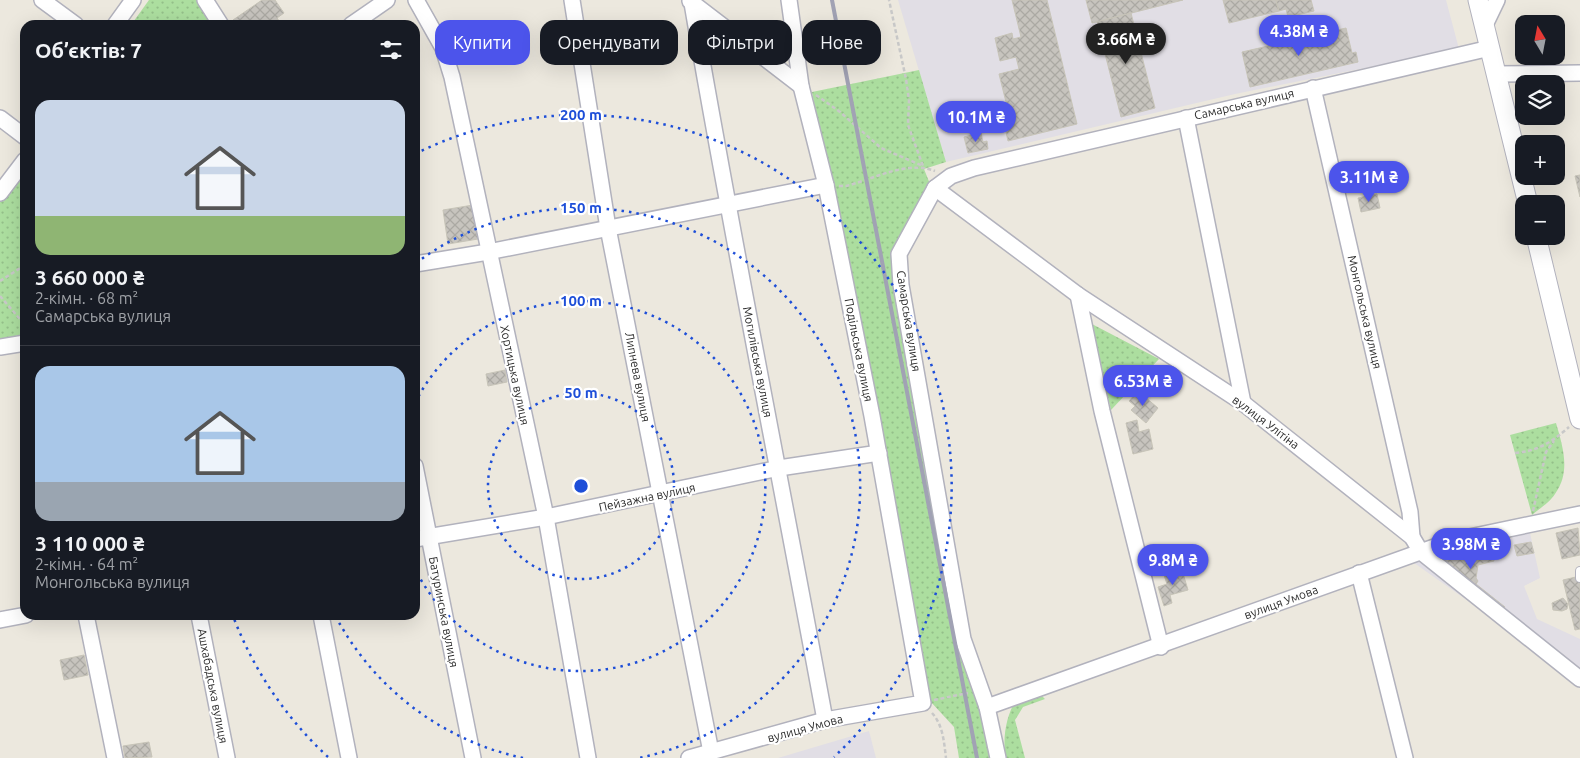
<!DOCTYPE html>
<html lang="uk">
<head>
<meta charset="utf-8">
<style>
  :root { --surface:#171b24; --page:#242831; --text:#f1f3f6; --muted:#9ea1a6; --line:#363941; --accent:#4c54eb }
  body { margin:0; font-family:Ubuntu,sans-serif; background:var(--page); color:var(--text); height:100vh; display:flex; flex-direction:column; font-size:19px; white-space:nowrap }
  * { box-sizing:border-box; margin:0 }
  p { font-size:16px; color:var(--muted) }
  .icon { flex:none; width:28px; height:28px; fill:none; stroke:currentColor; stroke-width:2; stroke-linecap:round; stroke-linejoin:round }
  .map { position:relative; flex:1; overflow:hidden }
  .side { position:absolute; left:20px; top:20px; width:400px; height:600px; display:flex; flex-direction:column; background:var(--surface); border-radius:15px; box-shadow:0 5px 20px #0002 }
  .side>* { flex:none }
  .guide { position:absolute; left:435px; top:20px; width:475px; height:45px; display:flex; gap:10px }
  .needle { width:32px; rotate:350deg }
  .controls { position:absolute; left:1515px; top:15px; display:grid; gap:10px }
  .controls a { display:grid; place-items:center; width:50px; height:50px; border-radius:10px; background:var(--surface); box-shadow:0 5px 20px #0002; font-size:25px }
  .price { position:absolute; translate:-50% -42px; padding:0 11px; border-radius:18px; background:var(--accent); color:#fff; font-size:16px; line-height:32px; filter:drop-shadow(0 1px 2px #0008) }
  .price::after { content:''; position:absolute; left:50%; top:30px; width:15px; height:11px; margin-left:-8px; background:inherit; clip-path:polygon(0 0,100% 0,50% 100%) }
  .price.selected { background:#222; color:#fff }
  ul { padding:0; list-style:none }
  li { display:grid; align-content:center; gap:10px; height:265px; padding:0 15px }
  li+li { border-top:1px solid var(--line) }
  li span { display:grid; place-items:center; height:155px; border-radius:15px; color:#555 }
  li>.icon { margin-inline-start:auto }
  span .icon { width:90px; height:90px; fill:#fffc; stroke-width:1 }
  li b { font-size:21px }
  h2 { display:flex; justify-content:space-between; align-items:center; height:60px; padding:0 15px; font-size:21px }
  .chip { padding:0 18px; border-radius:15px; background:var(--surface); box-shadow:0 5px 20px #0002; font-size:18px; line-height:45px }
  .chip.selected { background:var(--accent); color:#fff }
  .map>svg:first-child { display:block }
</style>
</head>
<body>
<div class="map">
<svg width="1580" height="758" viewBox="0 0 1580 758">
  <defs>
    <pattern id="grass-dots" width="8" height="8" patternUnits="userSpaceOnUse" patternTransform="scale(1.25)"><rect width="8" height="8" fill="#acde9f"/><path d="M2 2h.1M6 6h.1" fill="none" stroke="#94bf89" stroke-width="1.8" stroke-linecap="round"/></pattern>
    <pattern id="building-cross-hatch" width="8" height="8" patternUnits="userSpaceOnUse" patternTransform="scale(1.25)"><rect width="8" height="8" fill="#c7c4be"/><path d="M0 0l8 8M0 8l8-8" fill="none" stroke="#aba9a3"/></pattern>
  </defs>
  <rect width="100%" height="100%" fill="#ece8de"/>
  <g fill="#e1dee5">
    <polygon points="898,0 1446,0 1459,49 1235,94 946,162"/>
    <polygon points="1530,533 1540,578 1524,586 1537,619 1580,639 1580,680 1410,560"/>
    <polygon points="869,731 876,758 778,758"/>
  </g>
  <g fill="url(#grass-dots)">
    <polygon points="149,0 205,0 220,25 131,25"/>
    <polygon points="919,70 946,162 924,169 930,184 899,239 975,692 992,758 959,758 954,727 930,701 812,92"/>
    <polygon points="25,167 25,334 0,339 0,200"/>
    <polygon points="1090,323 1159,359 1111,410"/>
    <path d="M1556,423C1563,447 1571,472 1555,494C1550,502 1539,509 1532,515L1510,435Z"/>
    <path d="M1040,694L1045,699L1023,707L1015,720L1025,758H1006C1002,739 1006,716 1016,700Z"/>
  </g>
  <g fill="url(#building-cross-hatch)" stroke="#c7c4b8">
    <polygon points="262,0 275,0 284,13 277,18 281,24 236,25 233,20"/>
    <polygon points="1012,0 1047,0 1077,124 1008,141 1002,115 1009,114 999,74 1019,69 1016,57 1000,61 995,38 1012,33 1013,39 1021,37"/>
    <polygon points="1086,0 1183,0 1092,23"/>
    <polygon points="1223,0 1276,0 1279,11 1229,23"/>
    <polygon points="1276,0 1311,0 1314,11 1288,17 1286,9 1279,11"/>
    <polygon points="1131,13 1155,108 1121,117 1097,22"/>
    <polygon points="1346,28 1352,53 1356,52 1358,62 1250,87 1242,52"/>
    <rect x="1556" y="35" width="8" height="20"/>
    <polygon points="981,133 983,142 987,141 988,149 968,153 964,137"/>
    <polygon points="1580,175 1580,197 1575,176"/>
    <polygon points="1377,194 1380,208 1361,212 1358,198"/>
    <polygon points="473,205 478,239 448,244 443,210"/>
    <polygon points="505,370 507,382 488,386 486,374"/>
    <polygon points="1138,391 1158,408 1146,423 1131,410 1135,406 1129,401"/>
    <polygon points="1137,420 1139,432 1149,429 1153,449 1133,454 1126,423"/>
    <polygon points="1578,528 1580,555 1562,559 1556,533"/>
    <polygon points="1531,542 1534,553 1517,556 1514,545"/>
    <polygon points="1491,546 1494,561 1478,565 1476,578 1478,581 1476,584 1505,607 1500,613 1435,557"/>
    <polygon points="1182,570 1188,590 1170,595 1172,603 1164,606 1158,587 1167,584 1164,575"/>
    <polygon points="1580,576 1580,629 1575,630 1563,580"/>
    <polygon points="1563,598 1568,604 1567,609 1562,611 1553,610 1552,603"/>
    <polygon points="84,655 88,675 64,680 60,660"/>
    <polygon points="149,742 152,757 125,758 123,746"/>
  </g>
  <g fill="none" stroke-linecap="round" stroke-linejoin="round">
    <defs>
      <polyline id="service" points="1580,571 1580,578"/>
      <g id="minor">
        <polyline points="42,0 76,25"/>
        <polyline points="205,0 221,25"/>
        <polyline points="416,0 443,48 452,77 546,517 588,758"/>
        <polyline points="572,0 608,228 711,752"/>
        <polyline points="690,1 801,86"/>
        <path d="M692,3C733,243 781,481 825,720"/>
        <polyline points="115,25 133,0"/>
        <polyline points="351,25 387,0"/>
        <polyline points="1485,25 1497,0"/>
        <polyline points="1497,74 1580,73"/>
        <polyline points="1313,88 1410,512 1412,537"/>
        <polyline points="0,118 25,137"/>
        <polyline points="1186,118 1243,403"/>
        <polyline points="935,188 1078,295 1243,403 1412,537 1421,552 1580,679"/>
        <polyline points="0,193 25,160"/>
        <polyline points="415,264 488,252 826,185"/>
        <polyline points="1078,295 1102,411 1161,647"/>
        <polyline points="0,347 25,343"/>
        <polyline points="415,466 473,758"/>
        <polyline points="415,539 546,517 779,468 879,453"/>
        <polyline points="1359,573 1405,758"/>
        <polyline points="86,615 115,758"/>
        <polyline points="199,615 227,758"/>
        <polyline points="321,615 349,758"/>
        <polyline points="0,620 26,615"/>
        <polyline points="987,707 1437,546 1460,539 1580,514"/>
        <polyline points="689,758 825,720 923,703 872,416 826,185 801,86 789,0"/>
        <polyline points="998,758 987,707 963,639 901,285 899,254 935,188 951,176 974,168 1490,48"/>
      </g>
      <g id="tertiary">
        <polyline points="1478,0 1528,204"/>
        <polyline points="1536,236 1580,419"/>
      </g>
    </defs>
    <use href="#service" stroke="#b2b2bd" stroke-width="10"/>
    <use href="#minor" stroke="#b2b2bd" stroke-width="18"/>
    <use href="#tertiary" stroke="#b2b2bd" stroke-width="21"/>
    <g stroke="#c8c8c8" stroke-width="2.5" stroke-dasharray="4 2.5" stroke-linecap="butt">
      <polyline points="816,95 840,112 881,148 923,166 908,125 909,100 906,79 889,0"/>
      <path d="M839,186H846C874,179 907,160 935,171"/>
      <polyline points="0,281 25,265"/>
      <polyline points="0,296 25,325"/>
      <path d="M1515,453C1538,451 1552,442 1569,427"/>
      <polyline points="1533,511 1546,452 1554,441"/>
      <polyline points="934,700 968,693"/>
      <path d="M932,713C943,725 944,742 946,758"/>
    </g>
    <use href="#service" stroke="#fff" stroke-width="8"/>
    <use href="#minor" stroke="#fff" stroke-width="15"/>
    <use href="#tertiary" stroke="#fff" stroke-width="19"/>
    <polyline stroke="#a1a2b4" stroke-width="4" points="832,0 977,758"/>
  </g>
  <g fill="none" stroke="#1d4ed8" stroke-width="2.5" stroke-dasharray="2.5 5">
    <circle cx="581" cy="486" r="93"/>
    <path d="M415 403A185 185 0 1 1 415 569"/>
    <path d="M523 758A278 278 0 0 1 336 617M416 263A278 278 0 1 1 639 758"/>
    <path d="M328 757A371 371 0 0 1 233 616M415 154A371 371 0 0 1 834 757"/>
  </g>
  <g text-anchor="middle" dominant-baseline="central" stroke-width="4.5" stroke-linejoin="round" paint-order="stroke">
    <g font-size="12" fill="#2b2b2b" stroke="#fff">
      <text transform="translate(1244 104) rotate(-13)">Самарська вулиця</text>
      <text transform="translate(1365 312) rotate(77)">Монгольська вулиця</text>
      <text transform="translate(909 321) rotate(81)">Самарська вулиця</text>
      <text transform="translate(859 350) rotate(79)">Подільська вулиця</text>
      <text transform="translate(758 362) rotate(79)">Могилівська вулиця</text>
      <text transform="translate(515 375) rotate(78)">Хортицька вулиця</text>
      <text transform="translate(638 377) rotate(79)">Липнева вулиця</text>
      <text transform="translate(1266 422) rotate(37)">вулиця Улітіна</text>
      <text transform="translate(647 497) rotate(-12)">Пейзажна вулиця</text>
      <text transform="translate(1281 602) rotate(-20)">вулиця Умова</text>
      <text transform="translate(444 612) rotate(79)">Батуринська вулиця</text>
      <text transform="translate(213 686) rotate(79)">Ашхабадська вулиця</text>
      <text transform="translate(805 728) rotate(-15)">вулиця Умова</text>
    </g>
  </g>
  <circle cx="581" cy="486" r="8" fill="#1d4ed8" stroke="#fff" stroke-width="2.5"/>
  <g font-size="15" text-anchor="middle" font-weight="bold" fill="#1d4ed8" stroke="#fff" stroke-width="4.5" stroke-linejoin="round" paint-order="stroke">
    <text x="581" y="120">200 m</text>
    <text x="581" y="213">150 m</text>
    <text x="581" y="306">100 m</text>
    <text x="581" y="398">50 m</text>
  </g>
</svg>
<div class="controls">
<a><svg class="needle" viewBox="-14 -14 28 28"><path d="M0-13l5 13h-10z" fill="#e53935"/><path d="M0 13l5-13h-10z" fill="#9ea1a6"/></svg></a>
<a><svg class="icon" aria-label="layers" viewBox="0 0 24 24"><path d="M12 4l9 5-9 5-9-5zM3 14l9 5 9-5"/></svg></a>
<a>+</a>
<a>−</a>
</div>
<b class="price" style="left:1299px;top:57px">4.38M ₴</b>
<b class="price selected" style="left:1126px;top:65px">3.66M ₴</b>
<b class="price" style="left:976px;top:143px">10.1M ₴</b>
<b class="price" style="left:1369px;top:203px">3.11M ₴</b>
<b class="price" style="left:1143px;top:407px">6.53M ₴</b>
<b class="price" style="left:1471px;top:570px">3.98M ₴</b>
<b class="price" style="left:1173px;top:586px">9.8M ₴</b>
<div class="guide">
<a class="chip selected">Купити</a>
<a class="chip">Орендувати</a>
<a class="chip">Фільтри</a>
<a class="chip">Нове</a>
</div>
<section class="side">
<h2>Об’єктів: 7<svg class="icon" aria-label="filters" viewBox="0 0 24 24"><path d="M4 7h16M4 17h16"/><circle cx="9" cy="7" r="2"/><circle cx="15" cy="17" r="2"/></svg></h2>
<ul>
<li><span style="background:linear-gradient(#c9d6e8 75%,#8fb573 0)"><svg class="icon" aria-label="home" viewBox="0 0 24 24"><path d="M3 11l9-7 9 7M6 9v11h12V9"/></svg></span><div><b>3 660 000 ₴</b><p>2-кімн. · 68 m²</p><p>Самарська вулиця</p></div></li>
<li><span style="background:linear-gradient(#a9c7e8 75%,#9aa5b1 0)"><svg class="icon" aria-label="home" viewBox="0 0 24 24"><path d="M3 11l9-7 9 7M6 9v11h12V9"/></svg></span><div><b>3 110 000 ₴</b><p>2-кімн. · 64 m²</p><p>Монгольська вулиця</p></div></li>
</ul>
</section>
</div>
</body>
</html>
